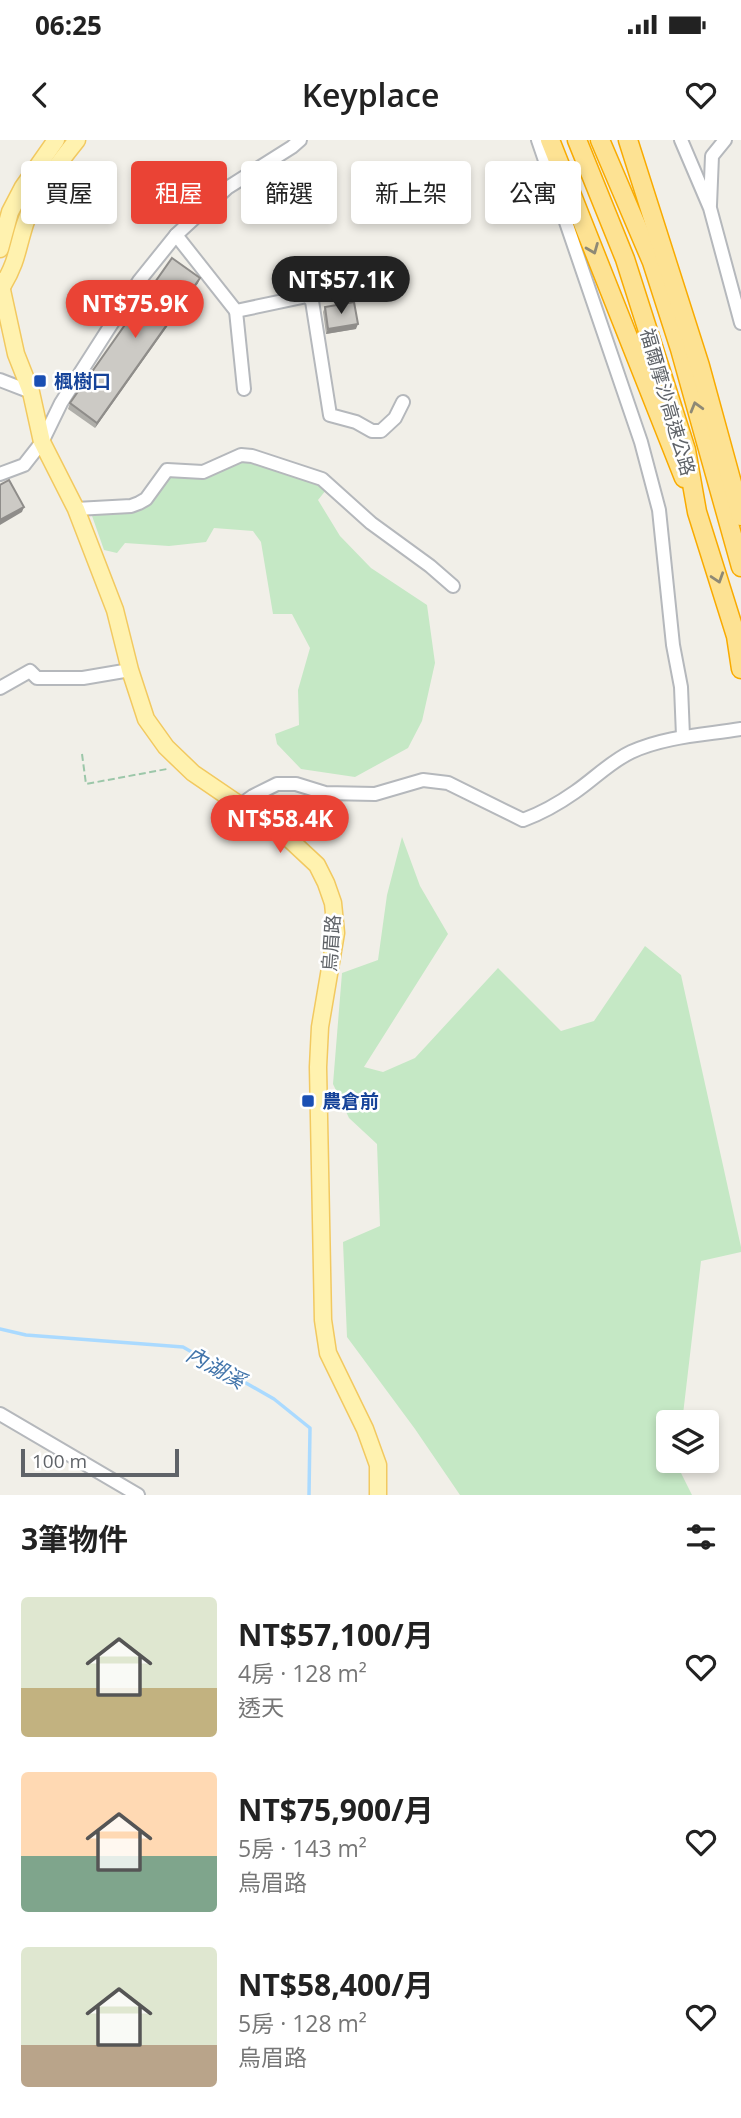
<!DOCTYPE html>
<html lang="zh-TW">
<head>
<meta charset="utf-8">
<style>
  :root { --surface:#fff; --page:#f6f6f6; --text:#222; --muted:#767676; --accent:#ea4335 }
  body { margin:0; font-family:"Open Sans","Noto Sans TC",sans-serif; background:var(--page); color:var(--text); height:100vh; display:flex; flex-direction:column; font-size:26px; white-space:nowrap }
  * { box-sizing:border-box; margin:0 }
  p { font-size:23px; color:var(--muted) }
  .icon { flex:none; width:38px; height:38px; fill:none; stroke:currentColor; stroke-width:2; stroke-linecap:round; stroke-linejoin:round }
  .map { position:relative; height:1355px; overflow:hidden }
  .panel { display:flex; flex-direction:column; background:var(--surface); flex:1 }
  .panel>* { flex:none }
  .banner { position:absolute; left:21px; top:21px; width:700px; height:63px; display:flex; gap:14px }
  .controls { position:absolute; left:656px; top:1270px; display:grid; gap:14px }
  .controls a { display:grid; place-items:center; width:63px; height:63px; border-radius:7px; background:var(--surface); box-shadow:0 4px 10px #0003; font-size:35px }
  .scale { position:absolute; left:21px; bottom:18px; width:158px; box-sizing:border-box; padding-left:7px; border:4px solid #5f6368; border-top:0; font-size:19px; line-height:24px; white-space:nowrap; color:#5f6368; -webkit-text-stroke:5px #fff; paint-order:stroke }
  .price { position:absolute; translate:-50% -60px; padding:0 16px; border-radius:24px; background:var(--accent); color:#fff; font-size:23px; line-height:46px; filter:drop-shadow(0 2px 4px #0008) }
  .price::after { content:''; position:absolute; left:50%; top:42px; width:21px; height:16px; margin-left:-10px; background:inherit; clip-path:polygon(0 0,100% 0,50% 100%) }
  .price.on { background:#222; color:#fff }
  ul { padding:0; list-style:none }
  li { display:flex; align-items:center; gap:21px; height:175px; padding:0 21px }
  li span { display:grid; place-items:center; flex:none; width:196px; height:140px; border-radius:7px; color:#555 }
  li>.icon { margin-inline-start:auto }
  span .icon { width:84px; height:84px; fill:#fffc; stroke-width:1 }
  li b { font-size:30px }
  h2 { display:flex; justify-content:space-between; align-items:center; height:84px; padding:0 21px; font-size:30px }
  .pill { padding:0 24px; border-radius:7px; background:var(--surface); box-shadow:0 4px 10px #0003; font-size:24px; line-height:63px }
  .pill.on { background:var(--accent); color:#fff }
  .status { display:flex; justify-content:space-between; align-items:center; height:49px; padding:0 35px; background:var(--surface); direction:ltr }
  .status svg { height:19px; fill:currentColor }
  header { display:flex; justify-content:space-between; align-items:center; height:91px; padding:0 21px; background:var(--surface); font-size:32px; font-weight:600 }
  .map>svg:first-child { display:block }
</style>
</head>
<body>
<div class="status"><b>06:25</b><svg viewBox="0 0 49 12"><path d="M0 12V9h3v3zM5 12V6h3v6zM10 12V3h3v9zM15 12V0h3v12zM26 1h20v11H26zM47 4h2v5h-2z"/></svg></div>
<header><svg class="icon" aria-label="back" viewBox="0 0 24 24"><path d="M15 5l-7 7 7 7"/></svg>Keyplace<svg class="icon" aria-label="heart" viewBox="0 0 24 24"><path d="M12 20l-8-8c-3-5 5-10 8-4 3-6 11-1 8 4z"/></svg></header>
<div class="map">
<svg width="741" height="1355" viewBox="0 0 741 1355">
  <rect width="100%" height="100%" fill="#f1efe8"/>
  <g fill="#c5e8c5">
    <polygon points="255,314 330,345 318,360 340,396 371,428 427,465 435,523 422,581 408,608 355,637 301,629 277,604 275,594 299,585 298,550 310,508 292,474 273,474 261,402 253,391 214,388 206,402 169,406 125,403 117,413 104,410 91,373 146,365 170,331 198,334"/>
    <polygon points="402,697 420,746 448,794 364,927 383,932 415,918 498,828 561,891 594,881 645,806 681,835 741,1107 741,1112 701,1121 682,1283 668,1283 668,1321 677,1321 677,1325 692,1355 460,1355 415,1289 347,1197 343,1102 380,1086 377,1004 349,978 333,944 342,833 378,820 387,755"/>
  </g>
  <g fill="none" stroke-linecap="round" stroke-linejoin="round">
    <polyline stroke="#aadaff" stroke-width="3.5" points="0,1189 26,1195 183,1207 274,1259 310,1288 309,1355"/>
    <defs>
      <g id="minor">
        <polyline points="538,0 641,302 659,370 673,505 681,547 683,596"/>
        <polyline points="681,0 710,68 741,183"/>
        <polyline points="710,65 712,16 725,0"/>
        <polyline points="176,95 236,171"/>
        <polyline points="0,240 31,252"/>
        <polyline points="244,249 236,171 307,156 312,161 330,275 356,282 372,291 381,291 395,278 403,262"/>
        <polyline points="0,334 24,325 42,302 61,263 139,141 176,95 227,48 292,7 300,0"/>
        <polyline points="76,369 131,366 139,363 146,359 167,330 203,332 241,315 252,316 322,339 371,383 430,426 453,446"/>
        <polyline points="0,548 30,531 37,538 83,538 130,530"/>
        <path d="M239,666L253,656L277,644H296L325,653L375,654L423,640L448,643L523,680C542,673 558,664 575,652C594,639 610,622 631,612C666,596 704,595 741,589"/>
        <polyline points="0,1274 138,1355"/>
      </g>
      <g id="major">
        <polyline points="0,109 10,72 23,47 56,0"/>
        <polyline points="0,141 16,214 31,252 42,302 76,369 115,470 130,530 146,579 166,607 193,633 287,697 317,725 326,743 333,763 336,793 320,887 318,927 323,1180 328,1213 365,1289 378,1325 378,1355"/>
        <path d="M3,145C17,122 17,109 25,84C35,53 57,25 77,0"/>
      </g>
      <g id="highway">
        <polyline points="550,0 684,338"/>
        <polyline points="577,0 625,119 686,310 697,372 736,496 741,529"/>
        <polyline points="600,0 652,122 680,209 741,427"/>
        <polyline points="628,0 700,226 741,376"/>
      </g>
    </defs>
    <use href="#minor" stroke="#b5b8bc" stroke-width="16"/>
    <use href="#major" stroke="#f2c960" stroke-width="19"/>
    <use href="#highway" stroke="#f9ab00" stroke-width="21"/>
    <polyline stroke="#9cc7a9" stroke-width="2" stroke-dasharray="7 3.5" stroke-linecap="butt" points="82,614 86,644 167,629"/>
    <use href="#minor" stroke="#fff" stroke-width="12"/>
    <use href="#major" stroke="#fff2af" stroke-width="16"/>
    <use href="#highway" stroke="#fde293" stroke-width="18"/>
  </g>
  <g fill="#afaea9">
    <polygon points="200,138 198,143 95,288 68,269 70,263"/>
    <polygon points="325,167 356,189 326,194 323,172"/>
  </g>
  <g fill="#8f8d8a">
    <polygon points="200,138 198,143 95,288 97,283"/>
    <polygon points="358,184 356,189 326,194 328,189"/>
    <polygon points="24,367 22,372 0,385 0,380"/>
  </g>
  <g fill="#cccac5" stroke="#8f8d8a" stroke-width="2">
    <polygon points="172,118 200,138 97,283 70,263"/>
    <polygon points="354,162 358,184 328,189 325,167"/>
    <polygon points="9,340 24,367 0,380 0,345"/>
  </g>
  <defs><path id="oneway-chevron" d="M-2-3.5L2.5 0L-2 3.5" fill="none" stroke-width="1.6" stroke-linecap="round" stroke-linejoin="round" transform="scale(1.75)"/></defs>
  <g stroke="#8e8975">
    <use href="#oneway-chevron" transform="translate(593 109) rotate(68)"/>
    <use href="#oneway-chevron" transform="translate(696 267) rotate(-106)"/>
    <use href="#oneway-chevron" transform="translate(718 438) rotate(72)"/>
  </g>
  <g fill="#1a4fb4" stroke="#fff" stroke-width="2.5">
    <rect x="33" y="234" width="14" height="14" rx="3.5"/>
    <rect x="301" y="954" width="14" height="14" rx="3.5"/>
  </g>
  <g text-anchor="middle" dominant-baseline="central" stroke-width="5" stroke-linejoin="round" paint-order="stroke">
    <g font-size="19" font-weight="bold" fill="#164399" stroke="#fff" text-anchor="start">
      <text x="54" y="241">楓樹口</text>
      <text x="322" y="961">農倉前</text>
    </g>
    <g font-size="19" fill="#5f6368" stroke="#fff">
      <text transform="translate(668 262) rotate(74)">福爾摩沙高速公路</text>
      <text transform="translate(331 803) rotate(-86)">烏眉路</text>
    </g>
    <g font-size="21" font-style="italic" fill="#4174aa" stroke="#fff">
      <text transform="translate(216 1227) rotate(29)">內湖溪</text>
    </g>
  </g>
</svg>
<div class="controls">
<a><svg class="icon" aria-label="layers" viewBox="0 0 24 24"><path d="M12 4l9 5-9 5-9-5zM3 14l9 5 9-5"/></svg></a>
</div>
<div class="scale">100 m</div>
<b class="price on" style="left:341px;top:176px">NT$57.1K</b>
<b class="price" style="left:135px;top:200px">NT$75.9K</b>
<b class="price" style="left:280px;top:715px">NT$58.4K</b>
<div class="banner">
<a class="pill">買屋</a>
<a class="pill on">租屋</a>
<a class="pill">篩選</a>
<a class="pill">新上架</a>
<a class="pill">公寓</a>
</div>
</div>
<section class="panel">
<h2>3筆物件<svg class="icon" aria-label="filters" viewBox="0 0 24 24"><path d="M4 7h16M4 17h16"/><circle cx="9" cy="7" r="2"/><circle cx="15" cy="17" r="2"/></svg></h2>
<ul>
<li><span style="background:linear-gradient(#dfe7d0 65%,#c2b280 0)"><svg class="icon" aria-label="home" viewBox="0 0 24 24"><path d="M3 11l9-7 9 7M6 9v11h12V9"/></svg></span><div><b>NT$57,100/月</b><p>4房 · 128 m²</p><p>透天</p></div><svg class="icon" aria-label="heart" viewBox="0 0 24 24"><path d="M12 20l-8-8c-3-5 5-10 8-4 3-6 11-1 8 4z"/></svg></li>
<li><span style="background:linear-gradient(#ffd9b3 60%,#7fa58c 0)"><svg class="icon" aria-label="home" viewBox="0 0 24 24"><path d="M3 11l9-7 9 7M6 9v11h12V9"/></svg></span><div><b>NT$75,900/月</b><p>5房 · 143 m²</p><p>烏眉路</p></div><svg class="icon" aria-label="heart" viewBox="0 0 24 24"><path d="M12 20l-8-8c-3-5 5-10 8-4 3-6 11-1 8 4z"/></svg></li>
<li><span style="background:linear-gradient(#dfe7d0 70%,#b9a48a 0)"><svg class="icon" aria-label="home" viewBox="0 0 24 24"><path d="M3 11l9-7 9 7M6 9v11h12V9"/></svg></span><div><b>NT$58,400/月</b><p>5房 · 128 m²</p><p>烏眉路</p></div><svg class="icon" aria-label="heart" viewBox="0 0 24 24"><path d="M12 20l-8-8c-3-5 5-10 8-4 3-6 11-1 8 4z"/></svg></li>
</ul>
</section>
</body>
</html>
